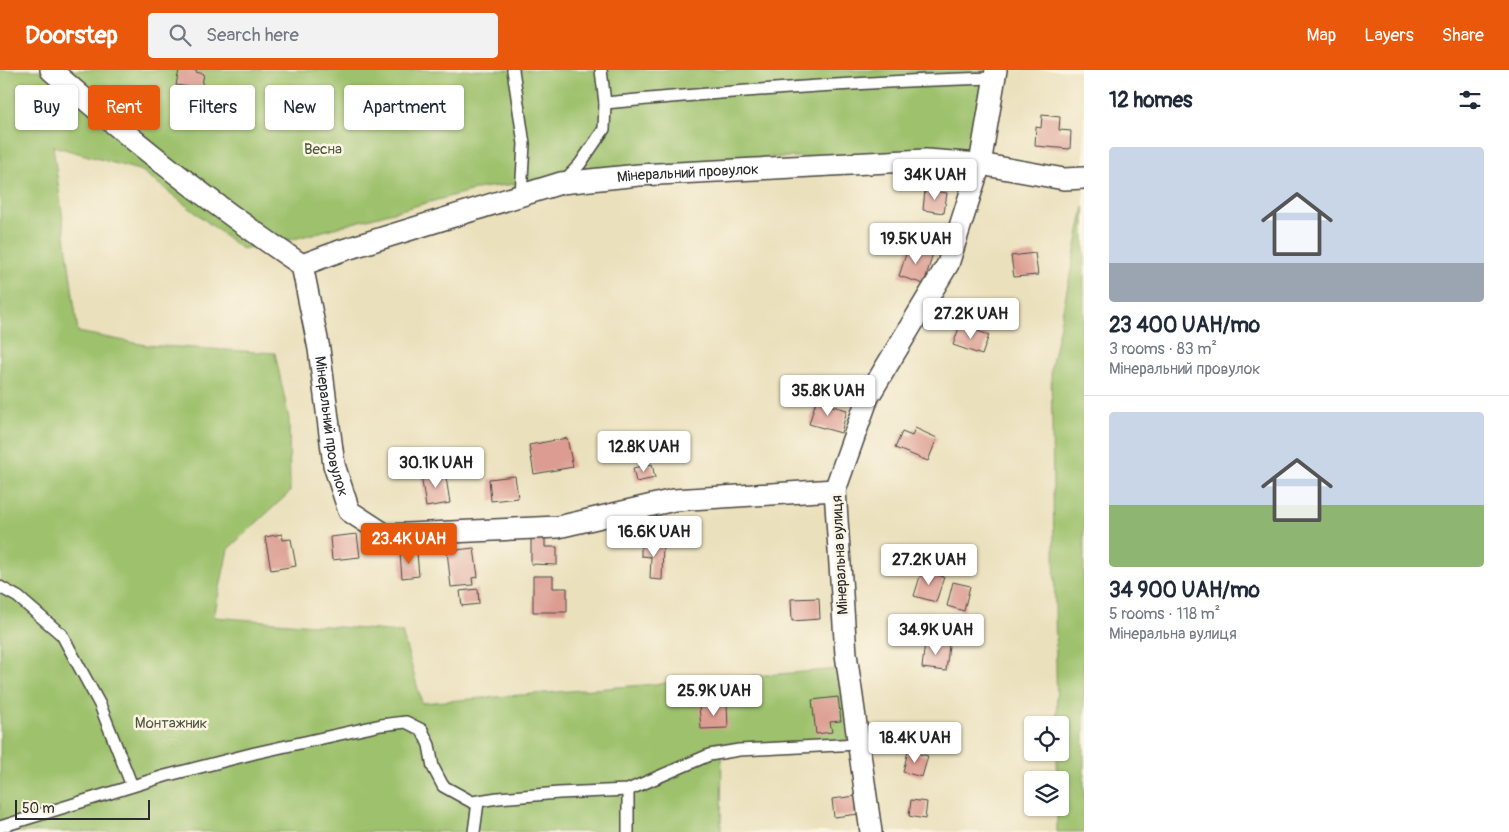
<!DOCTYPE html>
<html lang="en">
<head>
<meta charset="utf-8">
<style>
  :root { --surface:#fff; --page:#f2f2f3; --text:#1f2937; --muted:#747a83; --line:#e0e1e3; --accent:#ea580c }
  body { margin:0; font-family:Pangolin,sans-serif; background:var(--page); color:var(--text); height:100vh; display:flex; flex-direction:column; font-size:19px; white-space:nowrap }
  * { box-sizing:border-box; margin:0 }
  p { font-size:16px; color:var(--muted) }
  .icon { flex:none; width:28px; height:28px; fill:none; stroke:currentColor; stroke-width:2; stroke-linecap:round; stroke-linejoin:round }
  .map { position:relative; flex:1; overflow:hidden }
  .drawer { display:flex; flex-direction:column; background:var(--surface); width:425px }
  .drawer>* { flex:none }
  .guide { position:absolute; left:15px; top:15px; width:475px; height:45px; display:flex; gap:10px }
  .tools { position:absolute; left:1024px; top:646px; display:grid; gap:10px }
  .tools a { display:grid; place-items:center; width:45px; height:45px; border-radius:5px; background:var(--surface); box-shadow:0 1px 4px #0004; font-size:25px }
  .scale { position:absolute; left:15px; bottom:12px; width:135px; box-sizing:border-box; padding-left:5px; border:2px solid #2b2b2b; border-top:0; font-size:14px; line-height:18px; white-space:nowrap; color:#2b2b2b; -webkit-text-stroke:4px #fcf5e5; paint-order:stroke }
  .price { position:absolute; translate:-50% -42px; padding:0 11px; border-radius:5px; background:#fff; color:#222; font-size:16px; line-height:32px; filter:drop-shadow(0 1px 2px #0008) }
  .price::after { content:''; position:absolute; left:50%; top:30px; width:15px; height:11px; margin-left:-8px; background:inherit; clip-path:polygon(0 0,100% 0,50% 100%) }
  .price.selected { background:var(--accent); color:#fff }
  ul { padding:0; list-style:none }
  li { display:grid; align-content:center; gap:10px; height:265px; padding:0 25px }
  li+li { border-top:1px solid var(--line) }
  li span { display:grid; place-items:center; height:155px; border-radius:5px; color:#555 }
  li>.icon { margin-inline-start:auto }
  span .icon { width:90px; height:90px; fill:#fffc; stroke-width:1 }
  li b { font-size:21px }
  h2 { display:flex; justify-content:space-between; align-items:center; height:60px; padding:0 25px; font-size:21px }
  .tag { padding:0 18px; border-radius:5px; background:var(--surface); box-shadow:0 1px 4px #0004; font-size:18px; line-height:45px }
  .tag.selected { background:var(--accent); color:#fff }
  header { display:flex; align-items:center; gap:30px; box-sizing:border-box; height:70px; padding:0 25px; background:var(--accent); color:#fff }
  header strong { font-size:24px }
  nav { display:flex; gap:28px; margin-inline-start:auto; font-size:18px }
  .search { width:350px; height:45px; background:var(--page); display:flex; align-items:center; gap:12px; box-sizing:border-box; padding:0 18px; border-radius:5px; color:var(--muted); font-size:19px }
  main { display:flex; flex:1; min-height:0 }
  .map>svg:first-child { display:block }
</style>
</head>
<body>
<header>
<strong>Doorstep</strong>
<div class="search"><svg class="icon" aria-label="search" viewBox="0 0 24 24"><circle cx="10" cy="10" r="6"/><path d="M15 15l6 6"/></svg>Search here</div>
<nav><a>Map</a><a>Layers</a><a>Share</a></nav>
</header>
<main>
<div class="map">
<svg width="1084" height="762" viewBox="0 0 1084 762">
  <rect width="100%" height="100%" fill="#fcf5e5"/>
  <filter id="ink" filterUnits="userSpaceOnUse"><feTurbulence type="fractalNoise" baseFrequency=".02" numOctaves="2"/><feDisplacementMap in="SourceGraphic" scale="10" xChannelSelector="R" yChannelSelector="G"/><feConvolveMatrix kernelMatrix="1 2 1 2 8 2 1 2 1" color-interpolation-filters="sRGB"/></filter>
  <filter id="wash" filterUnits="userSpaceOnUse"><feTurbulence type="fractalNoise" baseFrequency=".0096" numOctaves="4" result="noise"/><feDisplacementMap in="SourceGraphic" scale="20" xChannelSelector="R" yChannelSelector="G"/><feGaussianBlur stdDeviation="1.12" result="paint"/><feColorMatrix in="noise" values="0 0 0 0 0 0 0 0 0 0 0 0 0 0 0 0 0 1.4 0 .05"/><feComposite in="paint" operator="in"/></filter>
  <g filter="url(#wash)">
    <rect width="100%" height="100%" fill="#eae0bc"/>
    <g fill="#9dc16c" stroke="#64764c">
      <polygon points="0,0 984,0 970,84 737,88 481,118 294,169 242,179 142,101 53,76 78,262 146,275 275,283 289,349 290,422 228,479 214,547 402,562 422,633 840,599 851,671 722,676 721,762 0,762"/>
      <polygon points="1084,137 1084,762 1057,762 1057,738 1060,738 1060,710 1057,710 1057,683 1060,682 1060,655 1057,655 1051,298"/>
    </g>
    <g id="blocks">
      <g fill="#dc9c91">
        <polygon points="179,0 196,0 196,2 204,4 201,19 176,15"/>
        <polygon points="1042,45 1060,47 1059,60 1071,61 1070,79 1035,76 1036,57 1041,58"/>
        <polygon points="925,120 947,123 944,143 923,140"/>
        <polygon points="909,175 933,183 924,214 899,206"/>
        <polygon points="1035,183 1038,205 1014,207 1011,186"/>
        <polygon points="960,255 989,265 982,285 953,275"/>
        <polygon points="816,331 847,340 841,363 809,354"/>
        <polygon points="915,358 937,368 928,391 895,378 902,362 912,366"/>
        <polygon points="567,368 573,397 534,404 529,375"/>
        <polygon points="652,394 655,408 636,412 633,398"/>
        <polygon points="445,401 450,433 426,437 421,405"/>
        <polygon points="515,406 518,428 491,431 489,409"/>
        <polygon points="282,464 283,470 291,469 296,496 271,500 265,467"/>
        <polygon points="357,464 360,487 332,490 330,467"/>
        <polygon points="531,467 545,467 545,477 557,477 557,495 531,494"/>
        <polygon points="641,471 663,472 662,510 650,509 651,487 641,486"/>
        <polygon points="474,478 478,507 472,508 473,515 451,517 447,481"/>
        <polygon points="417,483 419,506 402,508 400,484"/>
        <polygon points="922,500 944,507 936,532 914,526"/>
        <polygon points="533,506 553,506 553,518 567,518 567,542 533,542"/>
        <polygon points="953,512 970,516 964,541 947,536"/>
        <polygon points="478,519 479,534 462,536 460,521"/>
        <polygon points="819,528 820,549 792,551 791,529"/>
        <polygon points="935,552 950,554 948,567 933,564"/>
        <polygon points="925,572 949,575 946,601 922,598"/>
        <polygon points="838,627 841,651 830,652 832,662 816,664 812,630"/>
        <polygon points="727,634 728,658 701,659 699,636"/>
        <polygon points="908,681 928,686 922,707 903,702"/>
        <polygon points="856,726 859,744 834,747 832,729"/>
        <polygon points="911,730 927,732 925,749 909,746"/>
      </g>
    </g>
  </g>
  <g filter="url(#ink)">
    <use href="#blocks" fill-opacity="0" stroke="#484641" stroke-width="1"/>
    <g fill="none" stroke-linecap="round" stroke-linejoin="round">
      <defs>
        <g id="lane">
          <polyline points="513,0 524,74 521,125"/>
          <path d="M605,33C735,21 865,11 995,8"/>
          <polyline points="563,112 580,94 604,59 605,33 601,0"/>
          <polyline points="0,517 18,527 62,565 100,635 132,716"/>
          <polyline points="628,720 628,762"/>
          <polyline points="0,757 165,706 255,683 381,655 406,652 422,660 429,675 433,697 443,716 472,732 498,728 559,723 628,720 709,685 739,680 858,674"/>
          <polyline points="474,762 478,732"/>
        </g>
        <g id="street">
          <path id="s1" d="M51,0C131,70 214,136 302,195L319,279L334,395L349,441L386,465L558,457L674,430L835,420"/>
          <path id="s2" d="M302,195L340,181L561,113L639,105L926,90L980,94L1064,109L1084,108"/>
          <polyline points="871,762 846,584 835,420 868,327 948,194 980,94 996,0"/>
        </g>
      </defs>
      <use href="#lane" stroke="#484641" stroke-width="14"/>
      <use href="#street" stroke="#484641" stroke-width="24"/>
      <use href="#lane" stroke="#fff" stroke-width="11"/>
      <use href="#street" stroke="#fff" stroke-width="21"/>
    </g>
  </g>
  <g text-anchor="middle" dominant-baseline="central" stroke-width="5" stroke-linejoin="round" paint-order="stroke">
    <g font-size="15" fill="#4d583e" stroke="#fcf5e5">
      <text x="323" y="79">Весна</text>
      <text x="171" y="653">Монтажник</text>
    </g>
    <g font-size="15" fill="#2b2b2b" stroke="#fcf5e5">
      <text stroke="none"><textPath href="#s2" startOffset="399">Мінеральний провулок</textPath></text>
      <text stroke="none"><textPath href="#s1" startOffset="482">Мінеральний провулок</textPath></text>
      <text transform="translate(840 485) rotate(-93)">Мінеральна вулиця</text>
    </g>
  </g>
</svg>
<div class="tools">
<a><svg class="icon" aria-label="locate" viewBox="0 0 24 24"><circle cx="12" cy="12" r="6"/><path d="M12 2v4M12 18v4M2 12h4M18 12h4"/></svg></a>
<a><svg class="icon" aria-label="layers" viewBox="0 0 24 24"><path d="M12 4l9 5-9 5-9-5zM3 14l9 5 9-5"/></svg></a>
</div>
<div class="scale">50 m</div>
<b class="price" style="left:935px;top:131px">34K UAH</b>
<b class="price" style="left:916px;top:195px">19.5K UAH</b>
<b class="price" style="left:971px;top:270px">27.2K UAH</b>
<b class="price" style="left:828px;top:347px">35.8K UAH</b>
<b class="price" style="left:644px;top:403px">12.8K UAH</b>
<b class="price" style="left:436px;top:419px">30.1K UAH</b>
<b class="price" style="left:654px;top:488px">16.6K UAH</b>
<b class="price selected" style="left:409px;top:495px">23.4K UAH</b>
<b class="price" style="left:929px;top:516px">27.2K UAH</b>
<b class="price" style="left:936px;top:586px">34.9K UAH</b>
<b class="price" style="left:714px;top:647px">25.9K UAH</b>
<b class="price" style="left:915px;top:694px">18.4K UAH</b>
<div class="guide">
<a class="tag">Buy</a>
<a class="tag selected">Rent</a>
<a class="tag">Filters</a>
<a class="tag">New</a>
<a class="tag">Apartment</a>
</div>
</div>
<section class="drawer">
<h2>12 homes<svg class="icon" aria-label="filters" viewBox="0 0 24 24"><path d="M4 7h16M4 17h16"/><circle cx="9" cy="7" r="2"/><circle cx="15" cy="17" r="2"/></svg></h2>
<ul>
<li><span style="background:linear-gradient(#c9d6e8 75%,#9aa5b1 0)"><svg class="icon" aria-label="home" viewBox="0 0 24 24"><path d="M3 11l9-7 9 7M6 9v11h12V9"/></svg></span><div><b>23 400 UAH/mo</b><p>3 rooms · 83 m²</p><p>Мінеральний провулок</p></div></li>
<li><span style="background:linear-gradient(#c9d6e8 60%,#8fb573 0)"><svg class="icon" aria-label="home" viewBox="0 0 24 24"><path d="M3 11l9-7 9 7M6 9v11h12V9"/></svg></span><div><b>34 900 UAH/mo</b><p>5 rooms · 118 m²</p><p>Мінеральна вулиця</p></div></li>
</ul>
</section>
</main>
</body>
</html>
